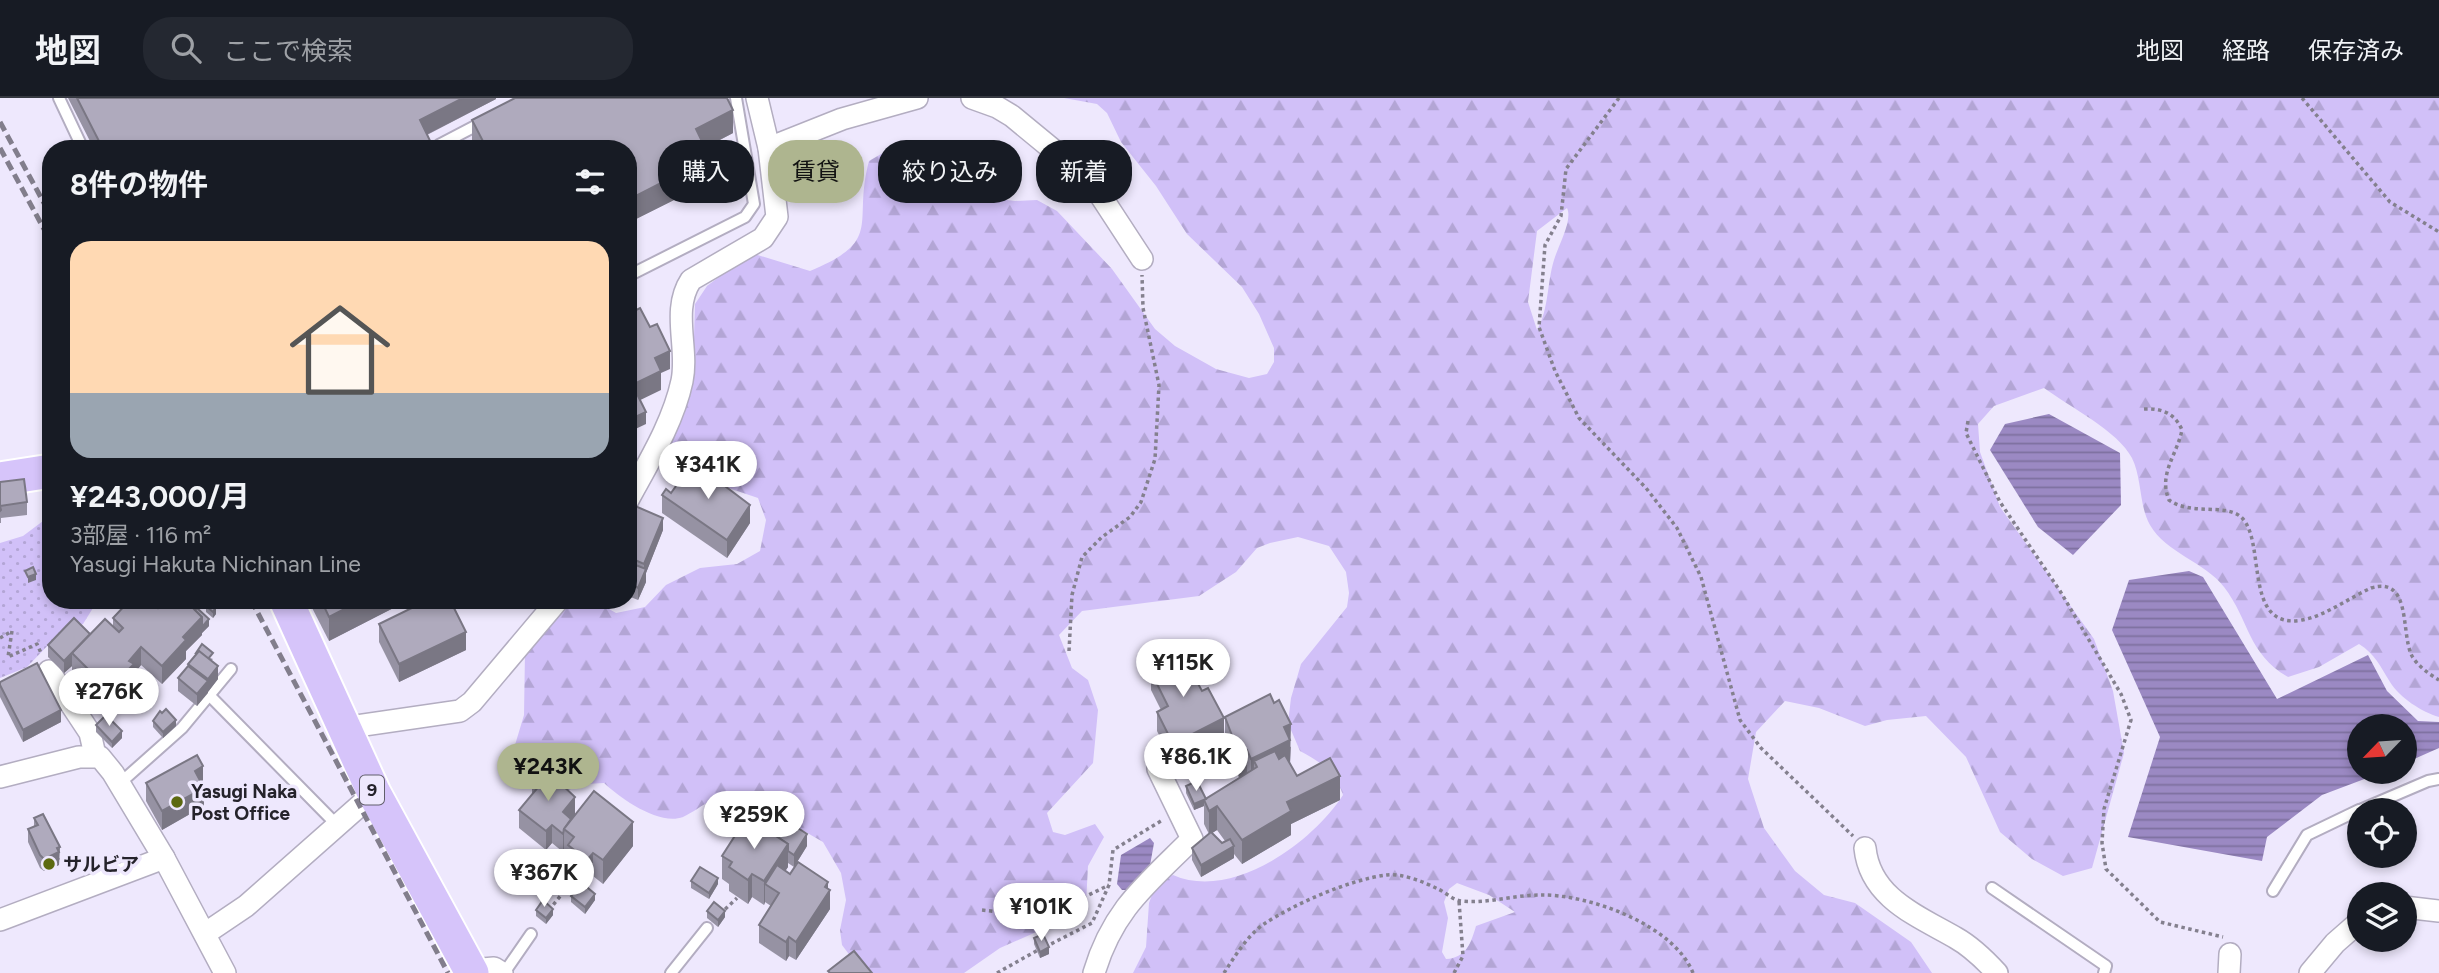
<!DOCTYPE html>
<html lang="ja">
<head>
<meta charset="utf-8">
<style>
  :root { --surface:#171b24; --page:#242831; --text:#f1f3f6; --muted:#9ea1a6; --line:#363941; --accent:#aeb58f }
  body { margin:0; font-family:Figtree,"Noto Sans JP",sans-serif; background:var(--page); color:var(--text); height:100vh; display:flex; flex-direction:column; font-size:26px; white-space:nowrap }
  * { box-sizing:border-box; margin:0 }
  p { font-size:23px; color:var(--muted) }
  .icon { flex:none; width:38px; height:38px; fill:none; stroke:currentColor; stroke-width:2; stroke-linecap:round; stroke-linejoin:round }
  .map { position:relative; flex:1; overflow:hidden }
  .panel { position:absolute; left:42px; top:42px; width:595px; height:469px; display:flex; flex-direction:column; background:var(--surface); border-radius:28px; box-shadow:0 4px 10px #0003 }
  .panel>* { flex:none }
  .banner { position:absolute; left:658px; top:42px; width:665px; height:63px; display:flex; gap:14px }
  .needle { width:46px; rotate:245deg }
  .controls { position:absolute; left:2347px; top:616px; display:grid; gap:14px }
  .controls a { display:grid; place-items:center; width:70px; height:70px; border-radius:50%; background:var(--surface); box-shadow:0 4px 10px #0003; font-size:35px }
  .price { position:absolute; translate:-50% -60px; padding:0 16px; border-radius:24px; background:#fff; color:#222; font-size:23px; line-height:46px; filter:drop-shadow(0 2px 4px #0008) }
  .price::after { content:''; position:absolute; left:50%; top:42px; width:21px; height:16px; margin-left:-10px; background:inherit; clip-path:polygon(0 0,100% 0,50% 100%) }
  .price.current { background:var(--accent); color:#111 }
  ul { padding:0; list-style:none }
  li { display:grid; align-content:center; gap:14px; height:371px; padding:0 28px }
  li+li { border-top:2px solid var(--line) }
  li span { display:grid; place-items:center; height:217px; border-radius:21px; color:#555 }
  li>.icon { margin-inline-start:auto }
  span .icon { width:126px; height:126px; fill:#fffc; stroke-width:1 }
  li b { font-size:30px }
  h2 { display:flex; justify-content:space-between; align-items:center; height:84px; padding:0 28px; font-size:30px }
  .chip { padding:0 24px; border-radius:28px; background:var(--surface); box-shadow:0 4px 10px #0003; font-size:24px; line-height:63px }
  .chip.current { background:var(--accent); color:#111 }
  header { display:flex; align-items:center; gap:42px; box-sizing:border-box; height:98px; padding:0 35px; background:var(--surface); border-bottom:2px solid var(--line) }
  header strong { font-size:33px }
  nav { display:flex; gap:38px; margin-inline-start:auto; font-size:24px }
  .search { width:490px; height:63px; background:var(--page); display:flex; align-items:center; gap:18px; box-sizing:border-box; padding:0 24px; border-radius:28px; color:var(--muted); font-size:26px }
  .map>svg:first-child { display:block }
</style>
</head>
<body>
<header>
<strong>地図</strong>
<div class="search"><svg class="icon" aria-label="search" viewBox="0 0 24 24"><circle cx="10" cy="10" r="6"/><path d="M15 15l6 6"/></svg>ここで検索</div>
<nav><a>地図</a><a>経路</a><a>保存済み</a></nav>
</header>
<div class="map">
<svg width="2439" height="875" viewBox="0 0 2439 875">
  <defs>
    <pattern id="grass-dots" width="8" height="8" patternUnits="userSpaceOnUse" patternTransform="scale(1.75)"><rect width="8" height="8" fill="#d1c0f8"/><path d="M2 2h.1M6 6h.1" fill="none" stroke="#b3a5d5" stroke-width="1.8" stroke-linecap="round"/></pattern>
    <pattern id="forest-firs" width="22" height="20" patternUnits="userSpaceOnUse" patternTransform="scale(1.75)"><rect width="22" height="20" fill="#d1c0f8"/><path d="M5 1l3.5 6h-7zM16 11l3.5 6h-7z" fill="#b3a5d5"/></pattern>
    <pattern id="water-rules" width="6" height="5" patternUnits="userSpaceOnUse" patternTransform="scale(1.75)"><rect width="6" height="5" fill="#9b89c3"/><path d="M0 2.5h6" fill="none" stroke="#7e709f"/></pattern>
  </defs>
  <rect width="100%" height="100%" fill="#eee8fd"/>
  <polygon fill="url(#grass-dots)" points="43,423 51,423 51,502 98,502 83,526 55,540 27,569 0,580 0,445 23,438"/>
  <path fill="url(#forest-firs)" fill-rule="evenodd" d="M1064,0H2439V619C2422,614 2400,600 2390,584C2380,568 2375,556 2359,546L2319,569L2288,579C2247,555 2250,523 2224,489C2205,464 2166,455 2150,427C2139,408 2142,380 2132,360C2118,333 2070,309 2044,290L1994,308L1978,326L1980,354L2000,409L2094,541L2113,593L2124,655L2092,770L2063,778L2032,761L2000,734L1966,659L1926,618L1887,622L1865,628L1819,610L1785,603L1756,634L1748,681L1764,730L1795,773L1824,797L1855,805L1911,844L1932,875H1133L1146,849L1149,805L1156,786L1173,777C1232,803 1312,745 1343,697C1335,673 1322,665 1300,653L1288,625L1291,600L1301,566L1347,509L1349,495L1346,474L1329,448L1298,439L1270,445L1257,450L1236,474L1199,498L1082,513L1059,537L1072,570L1088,582L1098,612L1093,665L1047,715L1053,734L1065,737L1095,726L1104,739L1088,768L1086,806L1050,828L1000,850L964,875H863L842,847L840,832L846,802L841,775L823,744L797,729L761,727L712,702C702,707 692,715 683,719C659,728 620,700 604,685L586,686L559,695L550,688L526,681L515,665V647L524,617L525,554L568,502H593L616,515L645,509L666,487L700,470L737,466L760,453L766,422L758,400L681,374L668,357L670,344L684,317L693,272L695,206L707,188L751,155L810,173C885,142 852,126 869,63L888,52L912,47L934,65L951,87L967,97L1015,103L1037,102L1057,113L1112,171L1155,231L1175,248L1216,271L1249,280L1267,276L1274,264V250L1259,216L1242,189L1187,136L1156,88L1121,44L1107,15L1097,6ZM1567,110C1573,122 1558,148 1554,162C1547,184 1549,212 1537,232L1528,204L1537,133ZM1457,785L1489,797L1515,814L1476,828C1471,845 1466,860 1446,861L1442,854L1448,820L1444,804L1449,791Z"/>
  <g fill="url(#water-rules)">
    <polygon points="2049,316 2120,355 2121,407 2073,457 2038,429 1990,352 2005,326"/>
    <polygon points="2189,473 2203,479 2277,601 2368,557 2387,593 2418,623 2439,624 2439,650 2405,665 2404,628 2359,628 2359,674 2383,674 2322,697 2267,739 2262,763 2128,739 2160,639 2112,532 2129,482"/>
    <polygon points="1150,740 1154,745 1149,773 1129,792 1122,792 1117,786 1121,757"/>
  </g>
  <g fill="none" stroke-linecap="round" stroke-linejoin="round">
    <defs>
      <g id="service">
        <polyline points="59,0 83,51"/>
        <polyline points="441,51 439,47 483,24"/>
        <polyline points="628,178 745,119 754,106 736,0"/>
        <polyline points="210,598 338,728"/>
        <polyline points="119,686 182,630 231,571"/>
        <polyline points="2360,712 2428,683 2439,681"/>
        <polyline points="1992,790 2106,868 2104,875"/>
        <polyline points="2273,793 2307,737 2359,712"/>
        <polyline points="504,875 531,836"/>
        <polyline points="671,875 707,830"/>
      </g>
      <g id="minor">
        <polyline points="757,0 769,50"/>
        <polyline points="972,0 997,9 1012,18 1091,83 1142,161"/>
        <path d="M628,402C648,365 673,325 682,283C689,250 671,212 691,182L763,140L777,119L769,50L842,21L917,0"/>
        <polyline points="49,573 90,635 95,657"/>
        <polyline points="343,630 460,613 472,604 558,502"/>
        <polyline points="0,679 79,659 100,659 113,675 164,760 225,875"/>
        <path d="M1865,750C1870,800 1918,818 1956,840C1972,849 1985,862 1997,875"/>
        <polyline points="2404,809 2439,813"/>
        <polyline points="0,822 164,760"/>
        <polyline points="206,835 246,808 374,695"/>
        <polyline points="470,872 494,870 502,875"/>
        <path d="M1094,875C1113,811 1147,786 1192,741L1158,671"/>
        <polyline points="2229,875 2230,856"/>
        <polyline points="2310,875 2335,845 2359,824"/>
      </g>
      <g id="primary">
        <polyline points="0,381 51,373"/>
        <polyline points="286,502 374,695 472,875"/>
      </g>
    </defs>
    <use href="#service" stroke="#b3adc1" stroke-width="14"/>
    <use href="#minor" stroke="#b3adc1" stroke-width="24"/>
    <use href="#primary" stroke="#fff" stroke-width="37"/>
    <g stroke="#84808e" stroke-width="3.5" stroke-dasharray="3.5 3.5" stroke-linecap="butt">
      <polyline points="1619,0 1566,71 1561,118 1545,147 1539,229 1555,273 1579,320 1646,390 1677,430 1701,479 1740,622 1761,650 1853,738"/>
      <polyline points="2302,0 2390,104 2439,134"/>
      <path d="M2144,311C2161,310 2175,315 2182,332C2177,357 2158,376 2169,402C2191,418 2225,405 2241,419C2267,442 2242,533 2302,522C2325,518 2349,500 2371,490C2411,478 2401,532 2411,556C2416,567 2429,576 2439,582"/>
      <polyline points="1968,323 1966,335 2000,404 2060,493 2121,596 2131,622 2104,711 2102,745 2106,771 2160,824 2223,839"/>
      <polyline points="0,540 12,533 8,559 37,546 41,555"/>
      <polyline points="1069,553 1072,497 1082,459 1102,439 1130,419 1141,404 1155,361 1159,287 1143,210 1142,177"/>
      <polyline points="549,812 575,780"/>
      <polyline points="982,812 1036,818 1056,813 1109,787"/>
      <polyline points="720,816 737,800"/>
      <polyline points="1045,849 1092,825 1109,787 1113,752 1161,723"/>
      <polyline points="997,875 1038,852"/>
      <path d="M1224,875C1235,858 1247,838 1264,826C1294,806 1351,781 1387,777C1402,775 1424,784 1438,791C1445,794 1453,802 1461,803C1486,806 1514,797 1540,797C1589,796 1674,827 1693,875"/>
      <polyline points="1454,875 1463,858 1459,803"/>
    </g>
    <use href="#service" stroke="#fff" stroke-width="10"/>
    <use href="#minor" stroke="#fff" stroke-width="21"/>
    <use href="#primary" stroke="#d6c4fa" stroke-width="33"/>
    <g stroke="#827e8c" stroke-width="5" stroke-dasharray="10 5" stroke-linecap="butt">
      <polyline points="0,24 51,118"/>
      <polyline points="0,50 51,144"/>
      <polyline points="251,502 448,875"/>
    </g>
  </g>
  <g fill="#9692a3" fill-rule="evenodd">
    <polygon points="68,0 496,0 496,1 427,37 434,51 94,51"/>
    <polygon points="472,22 733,35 705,50 710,84 628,125 628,51 475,51 472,46"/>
    <polygon points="0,384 27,404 27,417 1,420 1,425 0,425"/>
    <polygon points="671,395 750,425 727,460 662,415 662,397"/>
    <polygon points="628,426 663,432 646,475 646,484 638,502 628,498"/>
    <polygon points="161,502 189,502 189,507 209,528 202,535 202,537 186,553 186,561 162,586 141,567 134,576 134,585 118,600 113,596 104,605 72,573 72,568 64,575 48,559 48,547 90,536 113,529 113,520 158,510 161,507"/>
    <polygon points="308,502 409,502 329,543"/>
    <polygon points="206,508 216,516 213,520 206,514"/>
    <polygon points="379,526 466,552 399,584 379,544"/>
    <polygon points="196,555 213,561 211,563 218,581 197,608 178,593 178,580 188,568 188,566 196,556"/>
    <polygon points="1155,560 1175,562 1202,593 1224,638 1173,665 1157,633 1157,614 1161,612 1151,592 1151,574 1155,572"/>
    <polygon points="0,584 61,624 23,644 0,599"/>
    <path d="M1225,619L1291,649L1290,666L1297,678L1340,702L1291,726V737L1242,766L1234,756V760L1201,779L1192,762V750L1209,736L1204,726V708L1194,712L1186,695V688L1206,701L1239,680L1225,642ZM1217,732L1225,743L1222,745L1212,735Z"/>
    <polygon points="153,623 176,628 163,640 153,629"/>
    <polygon points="96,627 122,640 112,650 96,634"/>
    <polygon points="532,681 575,716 633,748 603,786 593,778 587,785 568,770 568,758 564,754 564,753 563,754 552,745 546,752 519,730 519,712 532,696"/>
    <polygon points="146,685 203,686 204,708 162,732 146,703"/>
    <polygon points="34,720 60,761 59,762 59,767 44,773 40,770 28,744 28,731 34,729"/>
    <polygon points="807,748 794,769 788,765 788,769 785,772 790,776 828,791 830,811 796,862 789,858 786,863 759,845 759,827 771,808 765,804 764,807 752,799 748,806 729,793 729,786 722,781 722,758"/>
    <polygon points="691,783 718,786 709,801 691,790"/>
    <polygon points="571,798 595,802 585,816 571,804"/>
    <polygon points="536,812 553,817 546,826 536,818"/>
    <polygon points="707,813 725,819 718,829 707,820"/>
    <polygon points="1034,840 1049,856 1040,860 1034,846"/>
  </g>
  <g fill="#7a7784">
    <polygon points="463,0 496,0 496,1 420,40 420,22"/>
    <polygon points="733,12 733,35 696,54 696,31"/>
    <polygon points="710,60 710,84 628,125 628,102"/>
    <polygon points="670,253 670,271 661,275 661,292 628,308 628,289 655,260"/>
    <polygon points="646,314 646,326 629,334 629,322"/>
    <polygon points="750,407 750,425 727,460 727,442"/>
    <polygon points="663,420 663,432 646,475 646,484 638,502 638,490 644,474 644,466"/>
    <polygon points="36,476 36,482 28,485 28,479"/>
    <polygon points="362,502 409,502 329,543 329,519"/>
    <polygon points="216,509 216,516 213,520 213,514"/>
    <polygon points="202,519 202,537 186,553 186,561 162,586 162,568 183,539"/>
    <polygon points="209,521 209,528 202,535 202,529"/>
    <polygon points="466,534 466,552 399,584 399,566"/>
    <polygon points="141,549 141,567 134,576 134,585 118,600 118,582 129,563"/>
    <polygon points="72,556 72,568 64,575 64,563"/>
    <polygon points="218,568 218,581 208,594 208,581"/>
    <polygon points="113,578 113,596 104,605 104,587"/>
    <polygon points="208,583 208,595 197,608 197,596"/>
    <polygon points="61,612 61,624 23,644 23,632"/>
    <polygon points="1224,620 1224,638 1173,665 1173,646"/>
    <polygon points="176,622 176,628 163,640 163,634"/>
    <polygon points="1291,626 1290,665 1257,682 1257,669 1254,663 1254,683 1251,685 1251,661 1284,629"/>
    <polygon points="122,633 122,640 112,650 112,644"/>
    <polygon points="1247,652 1247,676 1239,680 1239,656"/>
    <polygon points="203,668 203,686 195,691 195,673"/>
    <polygon points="1340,678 1340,702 1291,726 1291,737 1242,766 1242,742 1287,704"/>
    <polygon points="204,690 204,708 162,732 162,713"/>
    <polygon points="575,699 575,717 563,733 563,714"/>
    <polygon points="1206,701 1204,702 1204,708 1194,712 1194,706"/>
    <polygon points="1217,708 1217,732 1209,737 1209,713"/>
    <polygon points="633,724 633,748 603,786 603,762"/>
    <polygon points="552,727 552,745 546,752 546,733"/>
    <polygon points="564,734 564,753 563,754 563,736"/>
    <polygon points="807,736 807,748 794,769 794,757"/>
    <polygon points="788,746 788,769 774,791 765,786 765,804 764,807 764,783"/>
    <polygon points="1234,748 1234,760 1201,779 1201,767"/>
    <polygon points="60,749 59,767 44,773 44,761"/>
    <polygon points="593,755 593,778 587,785 587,762"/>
    <polygon points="752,776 752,799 748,806 748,782"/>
    <polygon points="718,780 718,786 709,801 709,795"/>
    <polygon points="828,784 828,795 830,792 830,811 796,862 796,844"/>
    <polygon points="595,796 595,802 585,816 585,809"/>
    <polygon points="553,811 553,817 546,826 546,820"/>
    <polygon points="725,813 725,819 718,829 718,822"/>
    <polygon points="789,839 789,858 786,863 786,844"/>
    <polygon points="1049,849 1049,856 1040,860 1040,854"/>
  </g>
  <g fill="#afaabd" stroke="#7a7784" stroke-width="2">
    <polygon points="77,0 463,0 420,22 434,51 103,51"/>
    <polygon points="515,0 727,0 733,12 696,31 710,60 628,102 628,51 517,51 516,49 513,51 487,51 472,22"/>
    <polygon points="640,210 650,229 657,226 670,253 655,260 661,273 628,289 628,216"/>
    <polygon points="636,294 646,314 629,322 628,298"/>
    <polygon points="693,364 750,407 727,442 662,397 666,391 671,395"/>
    <polygon points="24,381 27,404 0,408 1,412 0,413 0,384"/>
    <polygon points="635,408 663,420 644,466 628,459 628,426"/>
    <polygon points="628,464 646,471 638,490 628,485"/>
    <polygon points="33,469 36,476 28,479 25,473"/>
    <polygon points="130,502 150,502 158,510 164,504 162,502 185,502 202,519 183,539 186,542 162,568 141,549 129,563 134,566 118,582 113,578 104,587 72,555 105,521 119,534 123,530 113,520"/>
    <polygon points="321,502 362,502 329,519"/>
    <polygon points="428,502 450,502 466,534 399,566 379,526"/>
    <polygon points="210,504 216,509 213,514 206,508"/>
    <polygon points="197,510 209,521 202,529 202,519 195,512"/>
    <polygon points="74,520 90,536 64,563 48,547"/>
    <polygon points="202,546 213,555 208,561 199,553 197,555 196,555"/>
    <polygon points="199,553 218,568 208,581 188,566"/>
    <polygon points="1170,553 1175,562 1183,558 1202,593 1208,590 1224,620 1173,646 1157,614 1168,608 1151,574 1160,569 1155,560"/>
    <polygon points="37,565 61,612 23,632 0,587 0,584"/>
    <polygon points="188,568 208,583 197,596 178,580"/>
    <polygon points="1270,596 1274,605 1279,602 1291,626 1284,629 1290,642 1251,661 1247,652 1239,656 1225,619"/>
    <polygon points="166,611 176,622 163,634 153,623 160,613 162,615"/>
    <polygon points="106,617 122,633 112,644 96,627"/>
    <polygon points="1275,653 1279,661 1285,657 1297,678 1330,660 1340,678 1287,704 1291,713 1242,742 1217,708 1209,713 1204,702 1257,669 1254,663"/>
    <polygon points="197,657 203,668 195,673 204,690 162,713 146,685"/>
    <polygon points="543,669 575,699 563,714 571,721 564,731 563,736 552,727 546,733 519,712 540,687 532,681"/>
    <polygon points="1197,683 1206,701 1194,706 1186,688"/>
    <polygon points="594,693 633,724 603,762 593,755 587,762 568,747 574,739 564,731"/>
    <polygon points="769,711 807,736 794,757 788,753 788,746 759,727"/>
    <polygon points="43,716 60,749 57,750 59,754 44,761 40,757 28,731 38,727 34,720"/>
    <polygon points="747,719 788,746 764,783 752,776 748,782 729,769 732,764 722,758"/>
    <polygon points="1211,734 1222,745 1230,741 1234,748 1201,767 1192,750"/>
    <polygon points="798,764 828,784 825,789 830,792 796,844 789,839 786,844 759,827 779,795 765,786 777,767 790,776"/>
    <polygon points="700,769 718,780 709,795 691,783"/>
    <polygon points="582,785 595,796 585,809 571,798"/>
    <polygon points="543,802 553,811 546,820 536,812"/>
    <polygon points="714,804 725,813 718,822 707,813"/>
    <polygon points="1043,836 1049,849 1040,854 1034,840"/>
    <polygon points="854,853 872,875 830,875 828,873"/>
  </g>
  <g fill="#5c6911" stroke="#eee8fd" stroke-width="2.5">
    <circle cx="177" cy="704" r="7"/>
    <circle cx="49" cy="766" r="7"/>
  </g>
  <g text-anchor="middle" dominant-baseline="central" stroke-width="7" stroke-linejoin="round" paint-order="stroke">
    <rect fill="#eee8fd" stroke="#615e6a" stroke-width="2" x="360" y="677.5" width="24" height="29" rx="5"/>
    <g font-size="18" font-weight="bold" fill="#25232b">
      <text x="372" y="692">9</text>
    </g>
    <g font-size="19" font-weight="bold" fill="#25232b" stroke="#eee8fd" text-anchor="start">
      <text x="191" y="693">Yasugi Naka<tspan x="191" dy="22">Post Office</tspan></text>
      <text x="63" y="766">サルビア</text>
    </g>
  </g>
</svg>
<div class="controls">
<a><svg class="needle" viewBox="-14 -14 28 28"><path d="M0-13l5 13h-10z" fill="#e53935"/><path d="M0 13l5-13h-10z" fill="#9ea1a6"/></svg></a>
<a><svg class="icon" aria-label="locate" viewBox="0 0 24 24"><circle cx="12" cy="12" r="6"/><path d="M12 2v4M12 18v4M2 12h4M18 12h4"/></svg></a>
<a><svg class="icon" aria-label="layers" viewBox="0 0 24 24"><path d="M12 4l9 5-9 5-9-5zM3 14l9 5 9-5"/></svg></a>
</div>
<b class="price" style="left:708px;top:403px">¥341K</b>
<b class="price" style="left:1183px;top:601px">¥115K</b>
<b class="price" style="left:109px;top:630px">¥276K</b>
<b class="price" style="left:1196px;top:695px">¥86.1K</b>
<b class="price current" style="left:548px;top:705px">¥243K</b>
<b class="price" style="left:754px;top:753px">¥259K</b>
<b class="price" style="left:544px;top:811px">¥367K</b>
<b class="price" style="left:1041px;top:845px">¥101K</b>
<div class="banner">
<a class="chip">購入</a>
<a class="chip current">賃貸</a>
<a class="chip">絞り込み</a>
<a class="chip">新着</a>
</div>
<section class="panel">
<h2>8件の物件<svg class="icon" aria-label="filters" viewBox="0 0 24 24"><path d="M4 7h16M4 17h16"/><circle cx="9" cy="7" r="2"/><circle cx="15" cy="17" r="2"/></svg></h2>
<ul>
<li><span style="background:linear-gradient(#ffd9b3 70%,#9aa5b1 0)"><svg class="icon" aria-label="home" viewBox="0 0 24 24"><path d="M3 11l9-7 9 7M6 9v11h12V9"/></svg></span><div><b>¥243,000/月</b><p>3部屋 · 116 m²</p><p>Yasugi Hakuta Nichinan Line</p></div></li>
</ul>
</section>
</div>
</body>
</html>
